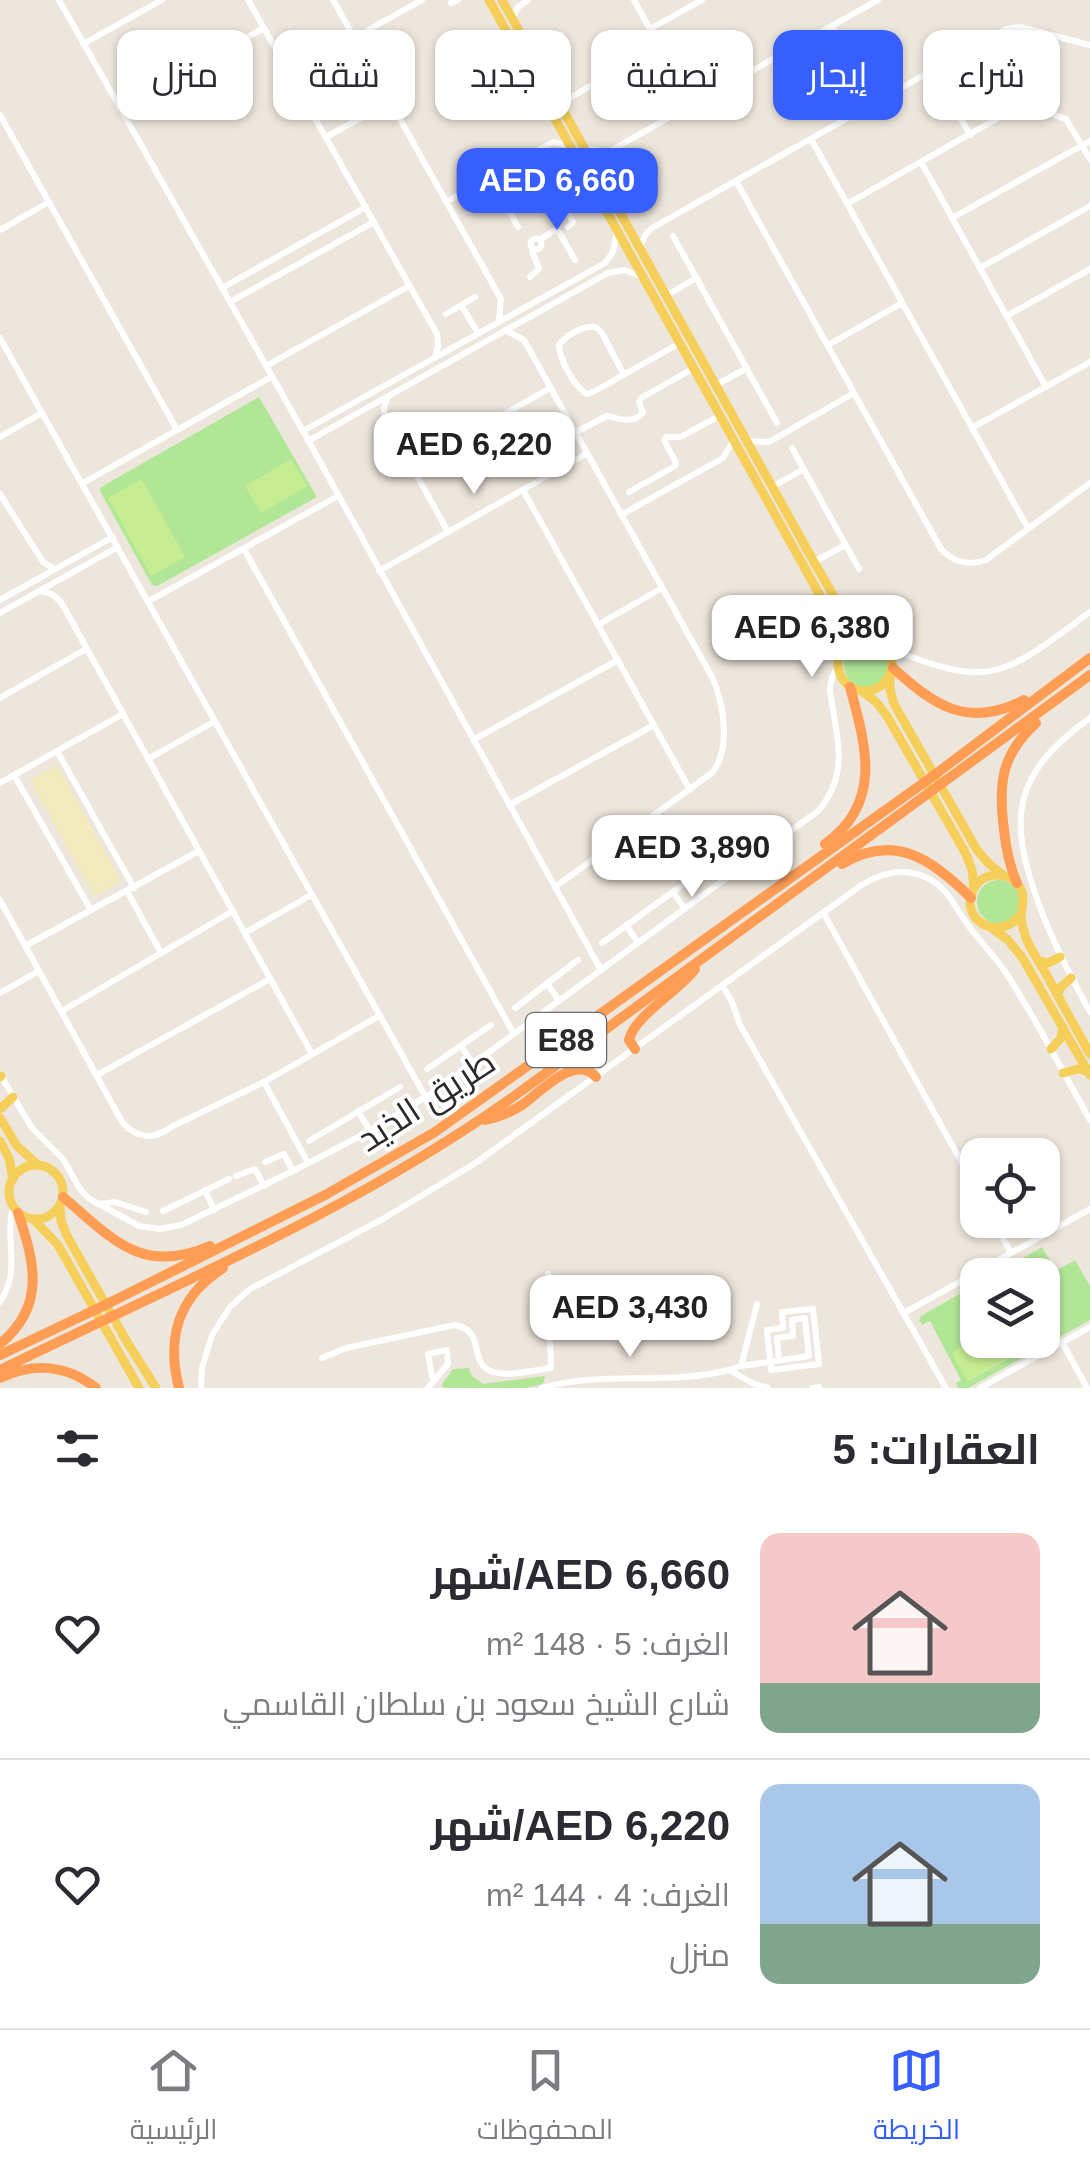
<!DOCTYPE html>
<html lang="ar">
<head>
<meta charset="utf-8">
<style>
  :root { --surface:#fff; --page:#f7f7f7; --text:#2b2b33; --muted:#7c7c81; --line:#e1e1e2; --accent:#375eff }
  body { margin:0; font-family:Arial,Cairo,sans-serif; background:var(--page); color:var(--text); direction:rtl; height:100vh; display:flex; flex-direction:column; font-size:38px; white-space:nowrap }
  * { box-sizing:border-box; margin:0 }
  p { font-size:32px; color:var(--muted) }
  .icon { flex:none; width:55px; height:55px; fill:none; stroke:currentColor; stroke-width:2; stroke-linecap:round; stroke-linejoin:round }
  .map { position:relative; height:1388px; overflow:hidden; direction:ltr }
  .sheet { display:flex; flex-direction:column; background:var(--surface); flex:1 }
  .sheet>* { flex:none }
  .hud { position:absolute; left:30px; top:30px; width:1030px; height:90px; direction:rtl; display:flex; gap:20px }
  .buttons { position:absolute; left:960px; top:1138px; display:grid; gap:20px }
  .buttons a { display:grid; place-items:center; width:100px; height:100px; border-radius:20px; background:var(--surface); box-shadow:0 2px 8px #0004; font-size:50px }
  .price { position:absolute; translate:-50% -85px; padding:0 22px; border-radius:20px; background:#fff; color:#222; font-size:32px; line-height:65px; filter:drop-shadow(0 2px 5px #0008) }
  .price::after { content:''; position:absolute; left:50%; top:60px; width:30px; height:22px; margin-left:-15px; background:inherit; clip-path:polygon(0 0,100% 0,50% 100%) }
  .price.selected { background:var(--accent); color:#fff }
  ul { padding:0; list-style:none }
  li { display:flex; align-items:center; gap:30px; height:250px; padding:0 50px }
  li+li { border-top:2px solid var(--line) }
  li span { display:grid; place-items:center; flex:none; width:280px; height:200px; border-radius:20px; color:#555 }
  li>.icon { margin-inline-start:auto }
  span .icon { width:120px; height:120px; fill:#fffc; stroke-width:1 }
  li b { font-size:42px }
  h2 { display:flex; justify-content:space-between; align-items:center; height:120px; padding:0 50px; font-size:42px }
  .tag { padding:0 35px; border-radius:20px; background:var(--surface); box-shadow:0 2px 8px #0004; font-size:35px; line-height:90px }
  .tag.selected { background:var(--accent); color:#fff }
  .menu { display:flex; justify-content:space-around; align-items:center; height:140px; border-top:2px solid var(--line); background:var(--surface); font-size:28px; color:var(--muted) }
  .menu a { display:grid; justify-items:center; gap:5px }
  .menu .selected { color:var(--accent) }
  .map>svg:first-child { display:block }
</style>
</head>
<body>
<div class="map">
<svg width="1090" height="1388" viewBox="0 0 1090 1388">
  <rect width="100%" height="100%" fill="#ede6dc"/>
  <g fill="#b2e697">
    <polygon points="259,397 317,497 157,586 152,585 100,491 101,487"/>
    <circle cx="867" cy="665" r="23"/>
    <circle cx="999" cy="902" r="22"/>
    <polygon points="1042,1247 1056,1271 1075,1260 1090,1286 1090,1320 968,1388 958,1388 956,1383 961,1380 930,1321 922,1325 919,1320 921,1316 977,1284 977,1338 952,1353 968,1381 1056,1332 1043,1308 1042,1275 993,1275"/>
    <polygon points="469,1368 472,1376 483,1384 545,1376 543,1384 526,1388 444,1388 442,1384 453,1369"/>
  </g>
  <polygon fill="#f3eabe" points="57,765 121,881 95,897 30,780"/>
  <g fill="#c7ed92">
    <polygon points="291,459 307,486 261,513 245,486"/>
    <polygon points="142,479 185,557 151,576 108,498"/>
    <polygon points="977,1338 978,1340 1042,1340 967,1381 952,1353"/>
  </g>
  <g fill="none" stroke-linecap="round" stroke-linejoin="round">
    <g stroke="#fff" stroke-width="6">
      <polyline points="59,0 303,431 601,970"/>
      <polyline points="248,0 437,334 438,346 435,357"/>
      <polyline points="333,0 501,299 499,320"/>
      <polyline points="634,0 691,104"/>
      <polyline points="451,3 458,0"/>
      <polyline points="513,17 517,8 528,0"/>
      <polyline points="832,26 874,103"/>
      <polyline points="650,29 702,0"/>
      <polyline points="354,38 422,0"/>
      <polyline points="83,44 162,0"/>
      <polyline points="477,52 509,36"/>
      <polyline points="531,52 561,35"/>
      <polyline points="934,70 970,135"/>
      <polyline points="503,96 533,79"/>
      <polyline points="560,104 590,86"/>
      <polyline points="119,108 264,28"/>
      <polyline points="0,115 177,430"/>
      <polyline points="326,137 390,102"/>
      <polyline points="811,139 1028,528"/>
      <polyline points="585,149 608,152 878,0"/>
      <polyline points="921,162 1046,387"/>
      <path d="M736,181L941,549C953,562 969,566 986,560L1090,483"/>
      <polyline points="545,186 552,185 573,222 568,227"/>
      <polyline points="561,201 591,185"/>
      <polyline points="446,202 553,142 568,145"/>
      <polyline points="847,204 1017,107 1029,106 1066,119 1090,159"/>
      <polyline points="952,218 1090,141"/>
      <polyline points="518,227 510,212 511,207 540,189"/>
      <polyline points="0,230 49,202"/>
      <polyline points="673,236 777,423"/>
      <circle cx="536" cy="244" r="5.5"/>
      <polyline points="540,240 553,231 559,232 575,260"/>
      <polyline points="639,248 646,234 652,228 1006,29 1021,27 1090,45"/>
      <polyline points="980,268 1090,206"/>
      <polyline points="530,277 539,269 532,251 533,248"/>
      <polyline points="222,288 366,207"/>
      <polyline points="666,296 696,278"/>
      <polyline points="230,302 374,222"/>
      <polyline points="461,305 478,333"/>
      <polyline points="446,314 475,297"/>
      <polyline points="1007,316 1090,269"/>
      <path d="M505,330L524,340L712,677C724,704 731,747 713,772L555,887"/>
      <polyline points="0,338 425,1096"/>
      <polyline points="828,345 902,303"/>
      <polyline points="266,366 409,286"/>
      <path d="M624,375L602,333L596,327C584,325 566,335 559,345C560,360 574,387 587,394L595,391L680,343"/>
      <polyline points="716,385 747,368"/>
      <polyline points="388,397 384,407 385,418 448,532"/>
      <polyline points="972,428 1090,362"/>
      <polyline points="303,431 605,263 613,252 617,232"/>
      <path d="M574,433L607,416C620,419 633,424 643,413L639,402L641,398L694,368"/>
      <polyline points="684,435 719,416"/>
      <polyline points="0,437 42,413"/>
      <polyline points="308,441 608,273 624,270 641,276"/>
      <polyline points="747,441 769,442 854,393"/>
      <polyline points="792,448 859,569"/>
      <polyline points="412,467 550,388"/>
      <polyline points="83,483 271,377"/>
      <polyline points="772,487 804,469"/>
      <polyline points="523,490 690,790"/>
      <polyline points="629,492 675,466 676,463 664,440 666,437 680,437"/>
      <polyline points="0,494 43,562 54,569"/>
      <polyline points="621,515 723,458 733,441"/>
      <polyline points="244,549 514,1034"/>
      <polyline points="814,562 845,545"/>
      <polyline points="379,571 586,454"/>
      <polyline points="40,591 52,594 61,602 312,1054"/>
      <polyline points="0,600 113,537"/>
      <polyline points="149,601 338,496"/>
      <polyline points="0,613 118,547"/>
      <polyline points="598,625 662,588"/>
      <path d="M887,647C992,691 1003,676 1090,612"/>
      <polyline points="0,698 86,649"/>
      <path d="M1090,718C1015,772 1007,815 1037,899C1051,939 1070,975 1090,1012"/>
      <polyline points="473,740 618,660"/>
      <polyline points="57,751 134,888"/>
      <polyline points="148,759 215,721"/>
      <polyline points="14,775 91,910"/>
      <polyline points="0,783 123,714"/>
      <polyline points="509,805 654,725"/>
      <polyline points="729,851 741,868"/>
      <polyline points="127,891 161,953"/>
      <polyline points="673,892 685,909"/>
      <path d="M0,900L122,1122C137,1139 154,1140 171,1127L264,1082L379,1016"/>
      <polyline points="823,912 978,1192"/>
      <polyline points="626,925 638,943"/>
      <polyline points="245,933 311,895"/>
      <polyline points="602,943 760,829"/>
      <polyline points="25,946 199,851"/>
      <polyline points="547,983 559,1001"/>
      <polyline points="722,985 732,1002 740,1025 946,1388"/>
      <polyline points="0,993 39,971"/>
      <polyline points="515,1008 578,960"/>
      <polyline points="62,1011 233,911"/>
      <polyline points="461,1046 473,1064"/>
      <polyline points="427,1069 491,1025"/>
      <path d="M0,1074L32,1128L63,1159L80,1189L88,1198L139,1226L160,1229L181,1225L293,1171L370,1131L440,1088L818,811C852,772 835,735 830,689L832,677L838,667"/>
      <polyline points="97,1075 270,979"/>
      <polyline points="264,1082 308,1163"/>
      <polyline points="358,1111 370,1131"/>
      <polyline points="309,1141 400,1087"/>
      <polyline points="265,1162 284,1154 293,1171"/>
      <polyline points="236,1176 255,1169 264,1186"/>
      <polyline points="205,1190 214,1210"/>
      <polyline points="100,1204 115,1202 146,1212"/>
      <polyline points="163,1211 229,1179"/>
      <polyline points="993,1220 1011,1253"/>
      <path d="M0,1302C22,1269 4,1242 13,1207"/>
      <polyline points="757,1304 741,1366 729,1370 754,1384 768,1388"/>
      <polygon points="813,1309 819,1364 771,1370 767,1330 783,1328 782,1312"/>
      <polyline points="904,1313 1090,1209"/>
      <polyline points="1062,1342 1087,1388"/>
      <path d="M322,1358L346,1348L455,1325C487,1331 467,1364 493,1372C509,1377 534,1370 551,1368L548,1274"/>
      <polyline points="779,1360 777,1338 793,1336 792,1320 805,1318"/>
      <polyline points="741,1366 809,1356 805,1319"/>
      <path d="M201,1388L202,1368L212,1335L230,1307L250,1289L381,1220L474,1164L863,884C884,872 907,867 929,879C949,889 955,908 968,925C980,942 995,956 1006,973C1037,1020 1062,1071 1090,1120"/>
      <polyline points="428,1388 448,1364 447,1350 428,1354 433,1381"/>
      <path d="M542,1388C603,1370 667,1386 729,1370"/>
      <polyline points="812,1388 819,1387"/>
      <polyline points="980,1388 1090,1327"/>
    </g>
    <g stroke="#f5cf59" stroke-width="9">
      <polyline points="489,0 833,619 840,636 840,652"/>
      <polyline points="502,0 814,562 843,612 867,636"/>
      <circle cx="865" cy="664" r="27"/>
      <polyline points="890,675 890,690 894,704 977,850 989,864 1002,874"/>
      <polyline points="862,691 876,702 887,716 966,854 972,870 974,888"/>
      <path d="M1021,914C999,944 957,919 974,888C983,872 1008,870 1019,886C1026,896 1022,904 1021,915C1021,923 1024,931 1026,938C1031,950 1038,961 1045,972C1060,1000 1075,1027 1090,1054"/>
      <polyline points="993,929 1008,940 1022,957 1090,1075"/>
      <polyline points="1039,961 1048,963 1060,957"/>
      <polyline points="1057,995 1061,987 1071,978"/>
      <polyline points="1051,1049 1061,1038 1063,1027"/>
      <polyline points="1063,1073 1078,1069 1088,1071"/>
      <polyline points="0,1077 1,1076"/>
      <polyline points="0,1109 13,1097"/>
      <polyline points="0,1118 17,1146 38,1165"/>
      <polyline points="0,1141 9,1158 13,1179"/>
      <circle cx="36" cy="1192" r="27"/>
      <polyline points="60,1205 61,1221 67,1236 127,1342 156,1388"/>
      <polyline points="33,1219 58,1245 139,1388"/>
    </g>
    <g stroke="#ff9d55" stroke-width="10">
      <path d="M893,668C935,706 968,729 1024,700"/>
      <path d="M825,844C883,803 866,746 850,687"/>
      <path d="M842,864C895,832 933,860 971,898"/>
      <path d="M1017,883C1009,865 1006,849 1004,830C998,784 1001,755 1036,723"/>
      <path d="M635,1049L629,1040C635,1015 679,991 695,969"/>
      <path d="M485,1120C498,1117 510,1113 522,1105C541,1092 575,1053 596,1077"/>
      <path d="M63,1197C112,1238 141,1276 210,1246"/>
      <path d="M0,1344C46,1306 35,1263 18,1213"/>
      <polyline points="0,1355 103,1306 327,1194 435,1132 929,779 1090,658"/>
      <path d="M0,1370C174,1285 354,1210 513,1097L1090,675"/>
      <path d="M0,1378C34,1362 67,1365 96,1388"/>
      <path d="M179,1388C166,1337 178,1297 223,1268"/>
    </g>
  </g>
  <g text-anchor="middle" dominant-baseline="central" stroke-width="8" stroke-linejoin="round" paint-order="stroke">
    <rect fill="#fff" stroke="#6b6b6b" stroke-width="2.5" x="526" y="1013" width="80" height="54" rx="8"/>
    <g font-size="32" font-weight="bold" fill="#2b2b2b">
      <text x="566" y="1040">E88</text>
    </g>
    <g font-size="35" fill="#2b2b2b" stroke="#fff">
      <text transform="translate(426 1100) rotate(-33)">طريق الذيد</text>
    </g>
  </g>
</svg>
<div class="buttons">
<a><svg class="icon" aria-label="locate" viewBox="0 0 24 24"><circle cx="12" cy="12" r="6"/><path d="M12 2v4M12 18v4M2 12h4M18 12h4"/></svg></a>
<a><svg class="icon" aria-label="layers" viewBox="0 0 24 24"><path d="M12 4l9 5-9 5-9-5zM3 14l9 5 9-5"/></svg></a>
</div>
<b class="price selected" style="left:557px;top:233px">AED 6,660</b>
<b class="price" style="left:474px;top:497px">AED 6,220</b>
<b class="price" style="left:812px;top:680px">AED 6,380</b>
<b class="price" style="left:692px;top:900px">AED 3,890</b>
<b class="price" style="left:630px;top:1360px">AED 3,430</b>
<div class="hud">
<a class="tag">شراء</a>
<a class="tag selected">إيجار</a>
<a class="tag">تصفية</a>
<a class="tag">جديد</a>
<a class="tag">شقة</a>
<a class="tag">منزل</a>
</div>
</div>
<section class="sheet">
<h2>العقارات: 5<svg class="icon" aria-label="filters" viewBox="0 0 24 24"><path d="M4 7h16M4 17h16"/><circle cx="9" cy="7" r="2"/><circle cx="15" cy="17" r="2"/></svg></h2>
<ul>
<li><span style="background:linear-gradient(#f6c9c9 75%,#7fa58c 0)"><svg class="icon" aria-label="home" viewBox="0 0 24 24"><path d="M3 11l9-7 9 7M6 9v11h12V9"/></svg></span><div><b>AED 6,660/شهر</b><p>الغرف: 5 · 148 m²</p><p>شارع الشيخ سعود بن سلطان القاسمي</p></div><svg class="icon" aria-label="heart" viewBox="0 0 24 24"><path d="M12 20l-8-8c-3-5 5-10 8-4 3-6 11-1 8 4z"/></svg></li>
<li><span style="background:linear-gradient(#a9c7e8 70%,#7fa58c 0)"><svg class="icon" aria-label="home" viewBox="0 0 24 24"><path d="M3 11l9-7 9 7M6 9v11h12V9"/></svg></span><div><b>AED 6,220/شهر</b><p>الغرف: 4 · 144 m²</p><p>منزل</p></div><svg class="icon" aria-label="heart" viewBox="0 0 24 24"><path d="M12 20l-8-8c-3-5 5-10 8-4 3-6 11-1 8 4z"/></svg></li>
</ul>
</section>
<nav class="menu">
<a class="selected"><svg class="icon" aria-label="map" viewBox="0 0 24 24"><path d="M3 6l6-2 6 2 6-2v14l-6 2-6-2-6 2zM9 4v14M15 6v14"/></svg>الخريطة</a>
<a><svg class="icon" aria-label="saved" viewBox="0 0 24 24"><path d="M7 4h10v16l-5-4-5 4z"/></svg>المحفوظات</a>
<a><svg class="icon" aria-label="home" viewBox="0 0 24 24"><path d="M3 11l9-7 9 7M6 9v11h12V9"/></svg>الرئيسية</a>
</nav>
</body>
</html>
